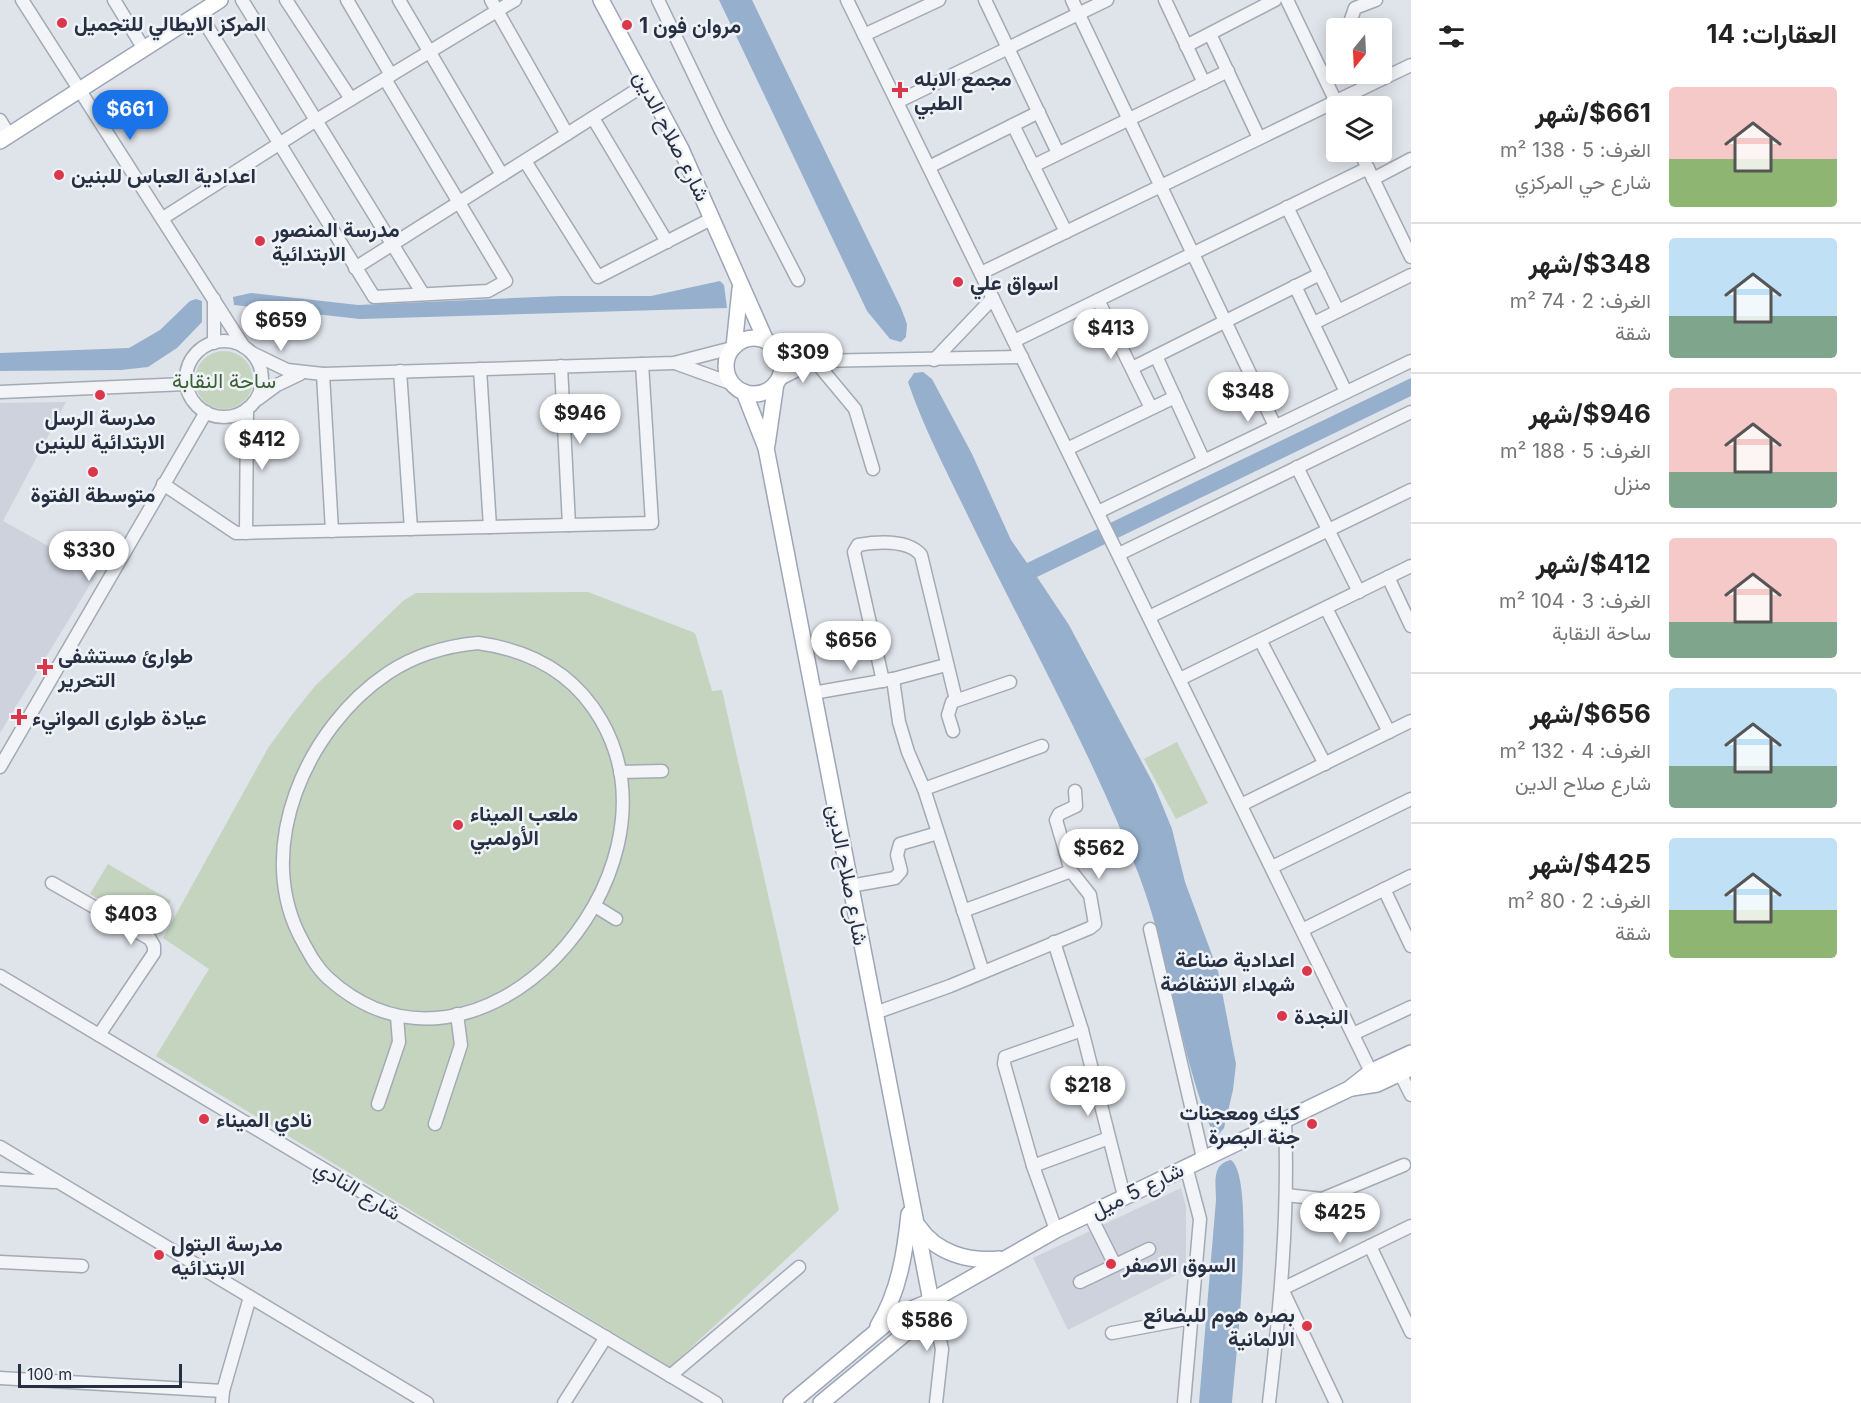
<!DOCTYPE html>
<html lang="ar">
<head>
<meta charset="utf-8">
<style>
  :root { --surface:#fff; --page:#f6f6f6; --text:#222; --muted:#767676; --line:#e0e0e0; --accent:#1a73e8 }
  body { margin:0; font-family:Inter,Vazirmatn,sans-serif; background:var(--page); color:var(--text); direction:rtl; height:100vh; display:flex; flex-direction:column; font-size:22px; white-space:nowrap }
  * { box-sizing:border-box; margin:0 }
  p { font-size:20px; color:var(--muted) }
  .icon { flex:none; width:33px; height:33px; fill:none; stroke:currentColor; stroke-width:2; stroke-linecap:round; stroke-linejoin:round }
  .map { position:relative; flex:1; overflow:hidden; direction:ltr }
  .drawer { display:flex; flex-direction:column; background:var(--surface); width:450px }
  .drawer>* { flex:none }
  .needle { width:39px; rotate:198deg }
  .buttons { position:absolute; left:1326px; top:18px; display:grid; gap:12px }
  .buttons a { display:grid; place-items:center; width:66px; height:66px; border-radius:6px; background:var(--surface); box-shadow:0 3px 15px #0003; font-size:30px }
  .scale { position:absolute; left:18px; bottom:15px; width:164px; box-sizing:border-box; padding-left:6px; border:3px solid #263042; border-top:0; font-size:16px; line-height:21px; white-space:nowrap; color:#263042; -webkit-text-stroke:4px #eff2f7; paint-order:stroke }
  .price { position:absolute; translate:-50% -51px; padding:0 14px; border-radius:21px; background:#fff; color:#222; font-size:20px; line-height:39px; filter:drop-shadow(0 2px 3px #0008) }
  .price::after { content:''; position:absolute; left:50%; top:36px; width:18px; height:14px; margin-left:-9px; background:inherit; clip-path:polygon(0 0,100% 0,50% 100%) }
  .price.on { background:var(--accent); color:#fff }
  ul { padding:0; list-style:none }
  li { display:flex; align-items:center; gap:18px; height:150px; padding:0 24px }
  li+li { border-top:2px solid var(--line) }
  li span { display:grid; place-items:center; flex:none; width:168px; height:120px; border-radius:6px; color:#555 }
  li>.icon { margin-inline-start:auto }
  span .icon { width:72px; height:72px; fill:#fffc; stroke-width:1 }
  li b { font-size:26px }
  h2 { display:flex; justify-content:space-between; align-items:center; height:72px; padding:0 24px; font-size:26px }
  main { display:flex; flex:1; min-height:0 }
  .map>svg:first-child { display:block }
</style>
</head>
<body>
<main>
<section class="drawer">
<h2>العقارات: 14<svg class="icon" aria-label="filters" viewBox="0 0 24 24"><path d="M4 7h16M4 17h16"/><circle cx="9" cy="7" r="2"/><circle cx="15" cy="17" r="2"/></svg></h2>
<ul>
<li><span style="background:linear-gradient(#f6c9c9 60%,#8fb573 0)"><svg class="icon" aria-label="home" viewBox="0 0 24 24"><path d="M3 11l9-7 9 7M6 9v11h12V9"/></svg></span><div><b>$661/شهر</b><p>الغرف: 5 · 138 m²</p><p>شارع حي المركزي</p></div></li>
<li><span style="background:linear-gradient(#bfe0f5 65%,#7fa58c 0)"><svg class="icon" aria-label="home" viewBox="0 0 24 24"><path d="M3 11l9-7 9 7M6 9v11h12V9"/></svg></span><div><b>$348/شهر</b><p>الغرف: 2 · 74 m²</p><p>شقة</p></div></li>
<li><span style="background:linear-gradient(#f6c9c9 70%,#7fa58c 0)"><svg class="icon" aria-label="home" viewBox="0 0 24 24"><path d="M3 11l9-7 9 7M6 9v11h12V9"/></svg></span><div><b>$946/شهر</b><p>الغرف: 5 · 188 m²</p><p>منزل</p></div></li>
<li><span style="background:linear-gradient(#f6c9c9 70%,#7fa58c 0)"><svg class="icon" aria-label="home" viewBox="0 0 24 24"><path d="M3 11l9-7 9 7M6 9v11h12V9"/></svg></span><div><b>$412/شهر</b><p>الغرف: 3 · 104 m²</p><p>ساحة النقابة</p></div></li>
<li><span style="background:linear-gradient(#bfe0f5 65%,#7fa58c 0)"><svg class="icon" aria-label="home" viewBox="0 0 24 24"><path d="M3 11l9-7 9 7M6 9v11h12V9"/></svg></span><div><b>$656/شهر</b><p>الغرف: 4 · 132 m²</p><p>شارع صلاح الدين</p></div></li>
<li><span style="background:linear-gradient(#bfe0f5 60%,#8fb573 0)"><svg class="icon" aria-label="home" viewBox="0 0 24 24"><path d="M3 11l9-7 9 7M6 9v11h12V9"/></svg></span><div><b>$425/شهر</b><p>الغرف: 2 · 80 m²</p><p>شقة</p></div></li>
</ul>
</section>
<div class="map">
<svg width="1411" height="1403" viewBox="0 0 1411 1403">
  <rect width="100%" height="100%" fill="#dfe3ea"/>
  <g fill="#cdd2dc">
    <polygon points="66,402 3,521 97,573 0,733 0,403"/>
    <polygon points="1181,1188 1186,1207 1186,1270 1068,1330 1033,1258"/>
  </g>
  <g fill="#c4d4bf">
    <circle cx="224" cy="380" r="29"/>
    <polygon points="588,592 695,633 712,691 722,690 839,1210 670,1367 156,1056 209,969 163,938 268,748 292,715 315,686 403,601 416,593"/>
    <polygon points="1177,742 1208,803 1176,819 1144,759"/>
    <polygon points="108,864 171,901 153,931 90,894"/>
  </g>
  <g fill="#96afcd">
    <polygon points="719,0 752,0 901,308 907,324 906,337 901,342 890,339 867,311"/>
    <polygon points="720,281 724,285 727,308 360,319 234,305 233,297 251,293 358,305 560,296 651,296"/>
    <polygon points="196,299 202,301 202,322 177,348 148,367 121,370 0,371 0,353 129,348 160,330 190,301"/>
    <path d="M923,372L932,379L972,454L1011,540L1027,563L1411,378V396L1037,577L1069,625L1154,785L1172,829L1185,882L1218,971L1236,1064L1233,1090L1224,1128L1219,1134L1212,1131C1178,1049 1171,961 1140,878C1093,754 1027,638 969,518C948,474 924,429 908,382L914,373Z"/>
    <path d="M1231,1160C1257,1179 1235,1365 1232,1403H1199L1216,1200C1216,1184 1211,1164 1231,1160Z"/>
  </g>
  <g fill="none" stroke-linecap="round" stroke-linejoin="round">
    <defs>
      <g id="minor">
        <polyline points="22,0 244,347"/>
        <polyline points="114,0 144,49"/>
        <polyline points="242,0 423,294"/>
        <polyline points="286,0 351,99"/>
        <polyline points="347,0 391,75"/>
        <polyline points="399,0 502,175"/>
        <polyline points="491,0 567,134"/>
        <polyline points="658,0 720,129 798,280"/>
        <polyline points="847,0 1375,1080"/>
        <polyline points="985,0 1058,153"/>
        <polyline points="1072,0 1275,426"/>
        <polyline points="1165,0 1204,83"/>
        <polyline points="1287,0 1338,106"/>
        <polyline points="199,13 374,297 488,291 506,281 385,79"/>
        <polyline points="1348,28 1355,8 1376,0"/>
        <polyline points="1210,34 1259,138"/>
        <polyline points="864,35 939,0"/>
        <polyline points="1186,46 1275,0"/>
        <polyline points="897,102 1107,0"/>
        <polyline points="593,118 667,242"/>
        <polyline points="0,120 9,135"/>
        <polyline points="1013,125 1066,232"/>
        <polyline points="1360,152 1411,257"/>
        <polyline points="525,161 598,277 713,218"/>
        <polyline points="1033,166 1228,71"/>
        <polyline points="929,167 1039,112"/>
        <polyline points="1373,179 1411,159"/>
        <polyline points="1287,207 1338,311"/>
        <polyline points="163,218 315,121 515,0"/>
        <polyline points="355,268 646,84"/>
        <polyline points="981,273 1411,65"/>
        <polyline points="1295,286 1346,392"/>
        <polyline points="214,299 214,343"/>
        <polyline points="1098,300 1151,408"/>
        <polyline points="1314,323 1411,275"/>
        <polyline points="1014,341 1368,168"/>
        <circle cx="224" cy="379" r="38"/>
        <polyline points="252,353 287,370 323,374 674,363 732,348"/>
        <polyline points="779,355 815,361 1022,357"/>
        <polyline points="1156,356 1204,461"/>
        <polyline points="934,360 993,298"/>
        <polyline points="815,361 855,409 873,469"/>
        <polyline points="675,363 733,384"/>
        <polyline points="561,366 569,525"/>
        <polyline points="1132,368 1320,274"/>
        <polyline points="480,369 490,527"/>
        <polyline points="400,371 411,529"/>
        <polyline points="323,374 332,531"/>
        <polyline points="778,380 815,361"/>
        <polyline points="0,392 186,384"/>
        <polyline points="258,399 277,385 300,374"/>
        <polyline points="1067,449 1175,397"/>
        <polyline points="1297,467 1359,592"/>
        <polyline points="163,484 236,533 652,523 642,364"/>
        <polyline points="1098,512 1411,361"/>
        <polyline points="246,533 247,409"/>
        <polyline points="1119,554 1411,412"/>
        <polyline points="1388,577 1411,626"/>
        <polyline points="1326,608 1389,732"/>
        <polyline points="1149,617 1411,490"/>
        <polyline points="1260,640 1325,764"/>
        <path d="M478,643C529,650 574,673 601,720C692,876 477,1114 328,978C317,968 310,955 303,942C251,850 307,727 388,673C415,655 446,646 478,643Z"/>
        <polyline points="893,679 899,722 908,752 924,789 983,972"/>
        <polyline points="1180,679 1411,566"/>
        <path d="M883,681L854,552L858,545C876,542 907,539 921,555L956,700"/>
        <polyline points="813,693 893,679 946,665"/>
        <polyline points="953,731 948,715 952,702 1010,682"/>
        <polyline points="0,767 206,412"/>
        <polyline points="620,772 662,771"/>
        <polyline points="924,789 1042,746"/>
        <polyline points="1241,805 1411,721"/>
        <polyline points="1272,867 1411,799"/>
        <polyline points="52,883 150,939 154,946 154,953 99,1035"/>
        <polyline points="850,886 895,878 901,871 897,855 900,844 938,833"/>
        <polyline points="1384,889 1411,946"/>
        <polyline points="595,906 616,919"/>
        <polyline points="963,911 1071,871"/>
        <polyline points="1150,929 1203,1158"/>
        <polyline points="1302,930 1411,876"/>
        <polyline points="1054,942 1082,1030 1124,1196"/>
        <polyline points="0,976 716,1403"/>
        <polyline points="875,1013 950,986 1090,928 1095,924 1090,895 1071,871 1056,820 1059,814 1076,806 1075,791"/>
        <polyline points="1353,1034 1411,1007"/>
        <polyline points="1400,1073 1411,1095"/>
        <polyline points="378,1104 399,1042 397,1016"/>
        <polyline points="435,1124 461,1045 457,1014"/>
        <polyline points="0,1147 427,1403"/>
        <polyline points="1033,1166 1109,1138"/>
        <polyline points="0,1179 54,1182"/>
        <polyline points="1286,1195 1322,1199 1404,1165"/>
        <polyline points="1089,1213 1115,1265"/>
        <polyline points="1056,1230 1033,1166 1004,1064 1005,1057 1082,1030"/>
        <polyline points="1370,1246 1411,1332"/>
        <polyline points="0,1262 82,1266"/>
        <polyline points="1080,1282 1149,1249"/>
        <polyline points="931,1301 942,1349 936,1403"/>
        <polyline points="1112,1333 1191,1318"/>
        <polyline points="670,1376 799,1267"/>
        <polyline points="0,1378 223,1391"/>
        <polyline points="222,1403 223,1391 250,1297"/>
        <polyline points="564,1403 606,1337"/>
        <polyline points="1184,1403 1200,1219 1186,1166"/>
        <path d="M1269,1403C1280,1309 1289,1215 1285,1120"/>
        <polyline points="1336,1403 1282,1289 1411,1226"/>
      </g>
      <g id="major">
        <polyline points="601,0 681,149 766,341"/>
        <polyline points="0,141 220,0"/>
        <circle cx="754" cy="366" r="28"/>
        <polyline points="734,347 740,289"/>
        <polyline points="744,392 766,448 931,1301"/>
        <polyline points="767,445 776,383"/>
        <polyline points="1352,1088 1377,1084 1411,1068"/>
        <path d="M918,1226C936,1253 968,1262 999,1259"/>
        <path d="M878,1326C899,1292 905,1253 909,1214"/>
        <polyline points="791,1403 895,1316 931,1301 1056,1230 1349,1089 1372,1071 1411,1053"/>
        <polyline points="821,1403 908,1331 931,1301"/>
      </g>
    </defs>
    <use href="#minor" stroke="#a4aab4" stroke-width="15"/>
    <use href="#major" stroke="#9da6b7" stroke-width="18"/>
    <use href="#minor" stroke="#f2f4f8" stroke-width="12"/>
    <use href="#major" stroke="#fff" stroke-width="15"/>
  </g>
  <g fill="#db374b" stroke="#eff2f7" stroke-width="2">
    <circle cx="62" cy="23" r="6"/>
    <circle cx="627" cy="25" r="6"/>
    <path d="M897 81h6v6h6v6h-6v6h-6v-6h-6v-6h6z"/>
    <circle cx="59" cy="175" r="6"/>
    <circle cx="260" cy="241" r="6"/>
    <circle cx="958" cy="282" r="6"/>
    <circle cx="100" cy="395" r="6"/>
    <circle cx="93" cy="472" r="6"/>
    <path d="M42 658h6v6h6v6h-6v6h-6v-6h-6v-6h6z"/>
    <path d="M16 708h6v6h6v6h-6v6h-6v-6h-6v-6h6z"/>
    <circle cx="458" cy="825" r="6"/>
    <circle cx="1307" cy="971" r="6"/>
    <circle cx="1282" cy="1016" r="6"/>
    <circle cx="204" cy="1119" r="6"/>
    <circle cx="1312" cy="1124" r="6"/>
    <circle cx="159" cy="1255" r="6"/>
    <circle cx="1111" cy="1264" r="6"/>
    <circle cx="1307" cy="1326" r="6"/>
  </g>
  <g text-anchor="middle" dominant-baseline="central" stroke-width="5" stroke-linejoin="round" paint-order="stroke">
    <g font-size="21" font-weight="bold" fill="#263042" stroke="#eff2f7" text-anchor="start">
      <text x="74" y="23">المركز الايطالي للتجميل</text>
      <text x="639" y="25">مروان فون 1</text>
      <text x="914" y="78">مجمع الابله<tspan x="914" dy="24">الطبي</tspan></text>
      <text x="71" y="175">اعدادية العباس للبنين</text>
      <text x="272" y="229">مدرسة المنصور<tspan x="272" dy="24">الابتدائية</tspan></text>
      <text x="970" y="282">اسواق علي</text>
      <text x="100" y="417" text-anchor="middle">مدرسة الرسل<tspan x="100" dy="24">الابتدائية للبنين</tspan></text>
      <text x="93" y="494" text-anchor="middle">متوسطة الفتوة</text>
      <text x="58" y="655">طوارئ مستشفى<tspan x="58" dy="24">التحرير</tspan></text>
      <text x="32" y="717">عيادة طوارى الموانيء</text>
      <text x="470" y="813">ملعب الميناء<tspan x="470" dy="24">الأولمبي</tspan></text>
      <text x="1295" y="959" text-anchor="end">اعدادية صناعة<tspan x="1295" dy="24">شهداء الانتفاضة</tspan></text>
      <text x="1294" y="1016">النجدة</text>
      <text x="1300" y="1112" text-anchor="end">كيك ومعجنات<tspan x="1300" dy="24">جنة البصرة</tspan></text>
      <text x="216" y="1119">نادي الميناء</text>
      <text x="171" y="1243">مدرسة البتول<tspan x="171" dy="24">الابتدائيه</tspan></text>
      <text x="1123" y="1264">السوق الاصفر</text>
      <text x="1295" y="1314" text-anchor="end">بصره هوم للبضائع<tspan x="1295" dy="24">الالمانية</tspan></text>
    </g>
    <g font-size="21" fill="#263042" stroke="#eff2f7">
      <text transform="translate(672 136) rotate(63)">شارع صلاح الدين</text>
      <text transform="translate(848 875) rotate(79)">شارع صلاح الدين</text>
      <text transform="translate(358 1190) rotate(31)">شارع النادي</text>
      <text transform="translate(1137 1190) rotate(-26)">شارع 5 ميل</text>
    </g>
    <g font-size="21" fill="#396032" stroke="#eff2f7">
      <text x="224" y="380">ساحة النقابة</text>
    </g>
  </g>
</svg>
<div class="buttons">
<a><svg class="needle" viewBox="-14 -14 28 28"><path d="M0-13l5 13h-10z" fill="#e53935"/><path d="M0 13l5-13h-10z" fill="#767676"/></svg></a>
<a><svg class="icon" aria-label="layers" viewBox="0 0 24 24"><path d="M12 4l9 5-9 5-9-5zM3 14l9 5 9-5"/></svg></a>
</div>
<div class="scale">100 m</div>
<b class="price on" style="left:130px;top:141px">$661</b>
<b class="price" style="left:281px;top:352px">$659</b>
<b class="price" style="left:1111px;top:360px">$413</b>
<b class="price" style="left:803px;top:384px">$309</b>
<b class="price" style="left:1248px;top:423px">$348</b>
<b class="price" style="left:580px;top:445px">$946</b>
<b class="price" style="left:262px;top:471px">$412</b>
<b class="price" style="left:89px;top:582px">$330</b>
<b class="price" style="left:851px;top:672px">$656</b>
<b class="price" style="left:1099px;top:880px">$562</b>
<b class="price" style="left:131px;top:946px">$403</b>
<b class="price" style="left:1088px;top:1117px">$218</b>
<b class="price" style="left:1340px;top:1244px">$425</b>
<b class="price" style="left:927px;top:1352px">$586</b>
</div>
</main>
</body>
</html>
